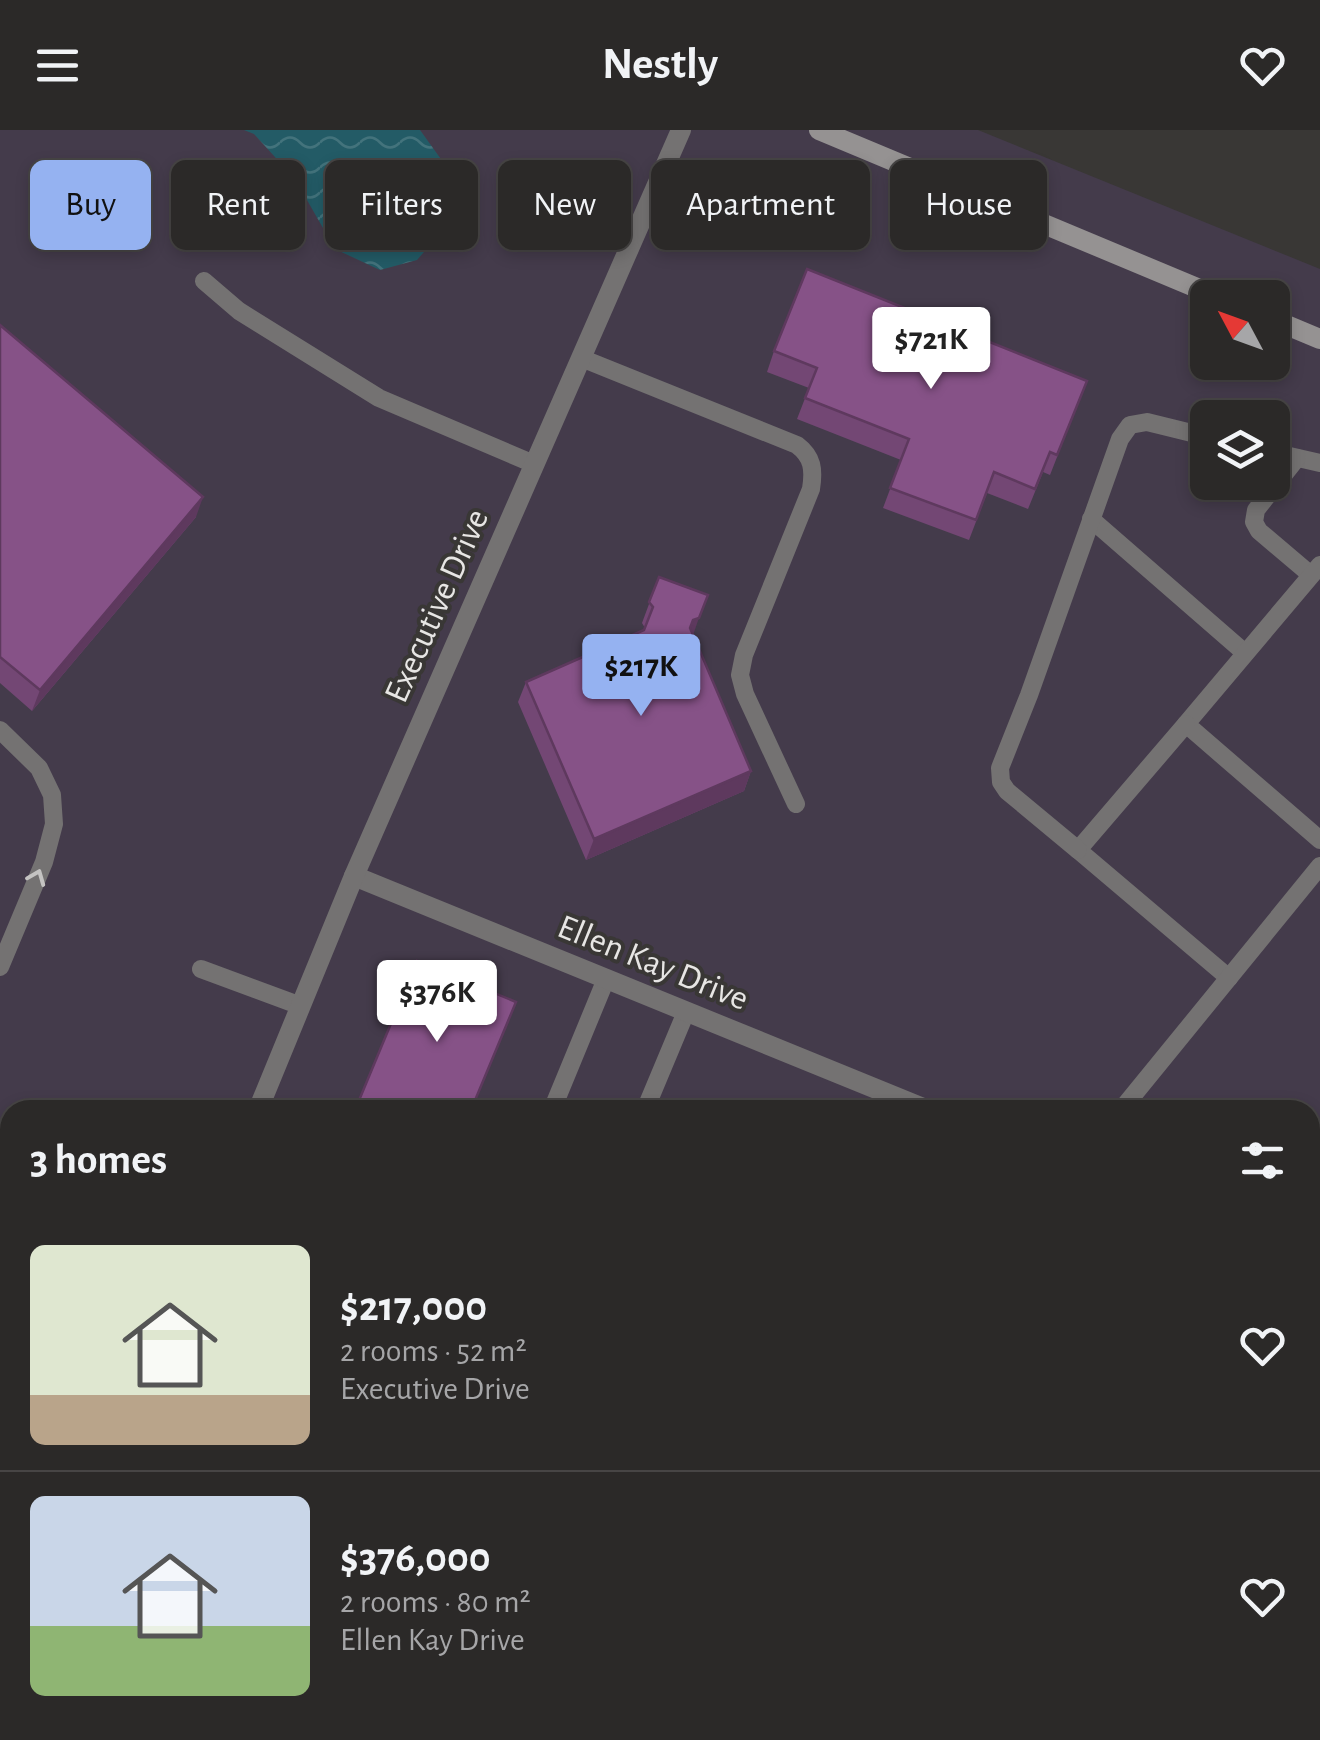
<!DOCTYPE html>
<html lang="en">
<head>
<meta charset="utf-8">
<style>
  :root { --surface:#2b2928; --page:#373534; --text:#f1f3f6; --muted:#a6a6a8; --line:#474545; --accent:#95b2f1 }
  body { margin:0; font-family:"Alegreya Sans",sans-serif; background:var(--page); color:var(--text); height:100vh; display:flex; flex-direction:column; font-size:38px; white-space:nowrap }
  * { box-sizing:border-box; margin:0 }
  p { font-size:32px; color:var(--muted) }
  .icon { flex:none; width:55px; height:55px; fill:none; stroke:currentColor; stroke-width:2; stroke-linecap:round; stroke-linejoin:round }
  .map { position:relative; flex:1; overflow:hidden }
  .drawer { position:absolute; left:0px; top:970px; width:1320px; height:640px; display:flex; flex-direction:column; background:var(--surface); border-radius:30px 30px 0 0; box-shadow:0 5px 15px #0003,0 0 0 2px var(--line) }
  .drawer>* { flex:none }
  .top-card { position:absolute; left:30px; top:30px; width:1260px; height:90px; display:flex; gap:20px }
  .needle { width:65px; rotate:311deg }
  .tools { position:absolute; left:1190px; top:150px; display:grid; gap:20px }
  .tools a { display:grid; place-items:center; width:100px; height:100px; border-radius:15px; background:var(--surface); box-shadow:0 5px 15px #0003,0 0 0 2px var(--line); font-size:50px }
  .price { position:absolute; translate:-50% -85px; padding:0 22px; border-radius:10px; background:#fff; color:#222; font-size:32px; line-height:65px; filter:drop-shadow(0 2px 5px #0008) }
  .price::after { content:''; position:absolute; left:50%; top:60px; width:30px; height:22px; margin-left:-15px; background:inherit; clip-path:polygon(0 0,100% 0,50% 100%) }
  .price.active { background:var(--accent); color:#111 }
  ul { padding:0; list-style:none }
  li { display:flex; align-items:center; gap:30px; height:250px; padding:0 30px }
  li+li { border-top:2px solid var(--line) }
  li span { display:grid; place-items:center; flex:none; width:280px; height:200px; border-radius:15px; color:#555 }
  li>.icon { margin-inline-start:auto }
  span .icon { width:120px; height:120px; fill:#fffc; stroke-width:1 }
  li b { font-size:42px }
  h2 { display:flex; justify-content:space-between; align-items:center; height:120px; padding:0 30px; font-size:42px }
  .tag { padding:0 35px; border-radius:15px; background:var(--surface); box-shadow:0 5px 15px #0003,0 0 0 2px var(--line); font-size:35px; line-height:90px }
  .tag.active { background:var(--accent); color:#111 }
  header { display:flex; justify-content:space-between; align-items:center; height:130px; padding:0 30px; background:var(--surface); font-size:45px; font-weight:600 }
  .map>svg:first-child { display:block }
</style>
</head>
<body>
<header><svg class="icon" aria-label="menu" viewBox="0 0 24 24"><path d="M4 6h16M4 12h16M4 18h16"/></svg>Nestly<svg class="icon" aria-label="heart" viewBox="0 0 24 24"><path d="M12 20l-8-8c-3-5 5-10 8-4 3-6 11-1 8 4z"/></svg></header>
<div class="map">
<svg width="1320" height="1610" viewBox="0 0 1320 1610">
  <defs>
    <pattern id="forest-crowns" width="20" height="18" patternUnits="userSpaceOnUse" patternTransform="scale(2.5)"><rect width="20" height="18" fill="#2a7155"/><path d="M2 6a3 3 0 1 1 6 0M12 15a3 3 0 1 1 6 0" fill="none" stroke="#49856d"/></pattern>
    <pattern id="water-waves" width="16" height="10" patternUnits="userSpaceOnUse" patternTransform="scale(2.5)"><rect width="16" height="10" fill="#235b66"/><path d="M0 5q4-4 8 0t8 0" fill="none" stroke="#43737c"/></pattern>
  </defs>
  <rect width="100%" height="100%" fill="#393735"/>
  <path fill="#443b4b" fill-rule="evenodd" d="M0,0H978L1320,139V1160L1310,1155V980H10V1600H643L634,1610H0ZM1208,168H1272V232H1208ZM1208,288H1272V352H1208Z"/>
  <polygon fill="#2a7155" points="1310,1155 1320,1160 1320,1610 744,1610 744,1604 747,1600 1310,1600"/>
  <polygon fill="url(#forest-crowns)" points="643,1600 747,1600 744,1604 744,1610 634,1610"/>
  <polygon fill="url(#water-waves)" points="244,0 420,0 456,50 451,91 417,130 380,140 335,119 295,49 254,4"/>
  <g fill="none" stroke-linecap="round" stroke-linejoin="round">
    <g stroke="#747272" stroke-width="18">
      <polyline points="204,151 239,181 379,268 534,334"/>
      <path d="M581,228L797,315C813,327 814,340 811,359L744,525L740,545L745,564L796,674"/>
      <polyline points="1272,322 1320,333"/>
      <polyline points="1297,328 1256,380 1254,392 1259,401 1311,445"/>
      <polyline points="1091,389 1245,523"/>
      <polyline points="1320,435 1186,594 1320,710"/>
      <polyline points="1186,594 1078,720 1229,848"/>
      <polyline points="0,600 39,638 52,665 54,694 44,732 0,837"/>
      <polyline points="1078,720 1007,661 1001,652 1000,638 1029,565 1120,309 1130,295 1147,292 1208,307"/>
      <polyline points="201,839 301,876"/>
      <polyline points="1126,974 1320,736"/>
      <polyline points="552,980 606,849"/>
      <polyline points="645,980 686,882"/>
      <polyline points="0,1001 10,1005"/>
      <polyline points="0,1392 10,1396"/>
      <polyline points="271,1600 283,1610"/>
      <polyline points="586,1610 592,1600"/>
    </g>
    <g stroke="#747272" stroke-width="20">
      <polyline points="354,746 928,980"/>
      <polyline points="258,980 354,746 681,0"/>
      <polyline points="0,1078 10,1082"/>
      <polyline points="0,1604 10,1578"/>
    </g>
    <g stroke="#959292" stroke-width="20">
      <polyline points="819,0 1221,168"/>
      <polyline points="1272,189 1320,209"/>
    </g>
  </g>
  <g fill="#734774">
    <polygon points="0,195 196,387 32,581 0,553"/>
    <polygon points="774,221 1079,271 1050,345 1043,342 1028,379 987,363 969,410 883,378 901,330 797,289 809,258 767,242"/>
    <polygon points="659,447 693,505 751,641 744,661 586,730 518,572 526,552 644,500 645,498 642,493"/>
  </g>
  <g fill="#5e395e">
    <polygon points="203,367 196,387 32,581 40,560"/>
    <polygon points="700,485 692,508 685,510 693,490"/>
    <polygon points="751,641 744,661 586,730 594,709"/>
  </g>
  <g fill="#865287" stroke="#5e395e" stroke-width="2.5">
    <polygon points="807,139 1087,251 1057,325 1050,322 1035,359 994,342 976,390 890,358 909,309 805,268 817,238 774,221"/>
    <polygon points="0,195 203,367 40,560 0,527"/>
    <polygon points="659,447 708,465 699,488 693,490 690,498 751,641 594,709 526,552 644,500 653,477 649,472"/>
    <polygon points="417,831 516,872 471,980 355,980"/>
  </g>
  <defs><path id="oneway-chevron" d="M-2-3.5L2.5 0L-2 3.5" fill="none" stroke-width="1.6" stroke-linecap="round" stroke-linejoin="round" transform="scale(2.5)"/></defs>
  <use stroke="#c4c3c2" href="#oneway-chevron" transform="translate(37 747) rotate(-68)"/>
  <g text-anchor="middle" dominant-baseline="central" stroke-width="8" stroke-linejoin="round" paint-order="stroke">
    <g font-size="35" fill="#e7e6e4" stroke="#393735">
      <text transform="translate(437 476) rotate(-66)">Executive Drive</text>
      <text transform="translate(653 833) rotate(22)">Ellen Kay Drive</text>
    </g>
  </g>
</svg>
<div class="tools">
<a><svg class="needle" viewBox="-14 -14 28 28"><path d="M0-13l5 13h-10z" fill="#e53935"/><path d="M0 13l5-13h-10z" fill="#a6a6a8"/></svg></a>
<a><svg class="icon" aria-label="layers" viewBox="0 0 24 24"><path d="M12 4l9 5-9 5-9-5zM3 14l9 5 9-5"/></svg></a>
</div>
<b class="price" style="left:931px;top:262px">$721K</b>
<b class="price active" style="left:641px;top:589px">$217K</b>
<b class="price" style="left:437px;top:915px">$376K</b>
<div class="top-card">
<a class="tag active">Buy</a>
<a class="tag">Rent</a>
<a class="tag">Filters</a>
<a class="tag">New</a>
<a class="tag">Apartment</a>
<a class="tag">House</a>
</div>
<section class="drawer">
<h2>3 homes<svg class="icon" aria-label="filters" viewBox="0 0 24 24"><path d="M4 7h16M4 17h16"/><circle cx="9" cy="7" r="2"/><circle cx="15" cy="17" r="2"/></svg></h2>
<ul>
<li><span style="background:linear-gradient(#dfe7d0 75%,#b9a48a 0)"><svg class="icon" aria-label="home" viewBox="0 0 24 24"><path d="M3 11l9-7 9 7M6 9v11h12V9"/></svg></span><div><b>$217,000</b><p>2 rooms · 52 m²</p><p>Executive Drive</p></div><svg class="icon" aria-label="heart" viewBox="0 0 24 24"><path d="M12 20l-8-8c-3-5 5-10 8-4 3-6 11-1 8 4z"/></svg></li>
<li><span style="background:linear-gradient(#c9d6e8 65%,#8fb573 0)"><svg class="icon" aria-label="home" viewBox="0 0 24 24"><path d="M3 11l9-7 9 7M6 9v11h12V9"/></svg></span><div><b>$376,000</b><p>2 rooms · 80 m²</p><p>Ellen Kay Drive</p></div><svg class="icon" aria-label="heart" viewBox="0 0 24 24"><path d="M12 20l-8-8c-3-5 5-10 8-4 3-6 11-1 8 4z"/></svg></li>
</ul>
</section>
</div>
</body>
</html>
